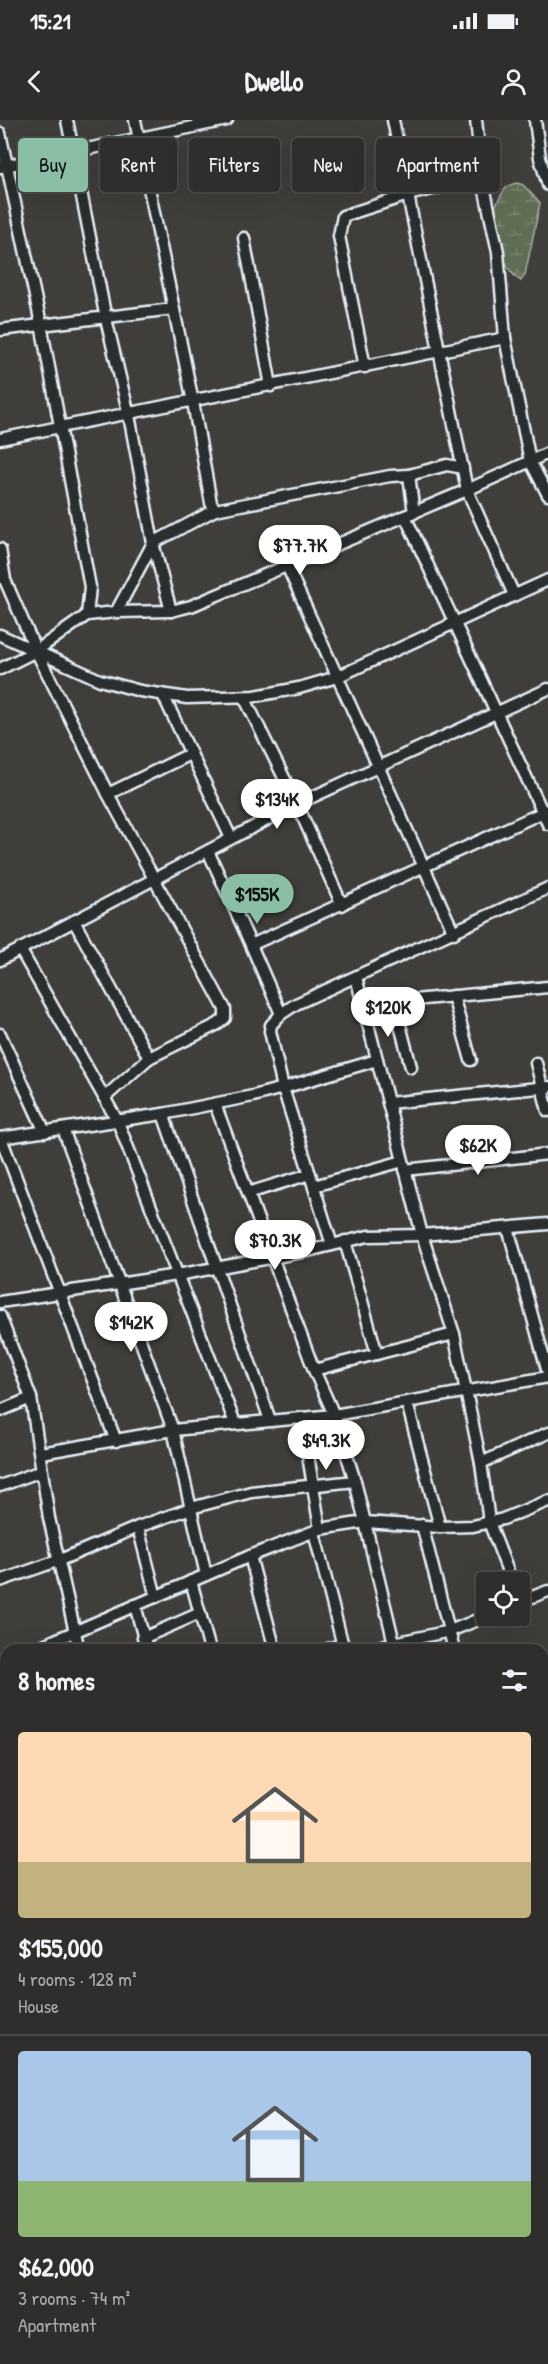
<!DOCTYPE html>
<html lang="en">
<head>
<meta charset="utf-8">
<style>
  :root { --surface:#2f2e2c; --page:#3b3a38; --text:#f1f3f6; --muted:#a7a8a9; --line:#4a4a48; --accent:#8abfa5 }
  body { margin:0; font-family:"Patrick Hand",sans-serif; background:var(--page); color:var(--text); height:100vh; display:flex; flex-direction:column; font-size:22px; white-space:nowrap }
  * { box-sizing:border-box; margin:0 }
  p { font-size:20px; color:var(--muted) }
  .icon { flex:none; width:33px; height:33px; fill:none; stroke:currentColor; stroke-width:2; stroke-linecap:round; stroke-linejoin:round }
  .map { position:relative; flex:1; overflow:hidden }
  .panel { position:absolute; left:0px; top:1524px; width:549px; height:720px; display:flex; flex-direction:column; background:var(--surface); border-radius:18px 18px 0 0; box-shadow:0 6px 24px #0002,0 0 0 2px var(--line) }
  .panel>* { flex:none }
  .top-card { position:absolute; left:18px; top:18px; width:513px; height:54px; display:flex; gap:12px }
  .tools { position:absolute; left:476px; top:1452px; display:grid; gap:12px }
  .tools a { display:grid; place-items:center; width:54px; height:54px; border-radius:6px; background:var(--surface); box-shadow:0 6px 24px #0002,0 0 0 2px var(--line); font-size:30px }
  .price { position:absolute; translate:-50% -51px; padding:0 14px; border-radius:21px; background:#fff; color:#222; font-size:20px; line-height:39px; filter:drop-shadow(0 2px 3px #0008) }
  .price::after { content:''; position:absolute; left:50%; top:36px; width:18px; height:14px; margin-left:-9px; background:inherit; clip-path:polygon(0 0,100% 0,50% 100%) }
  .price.current { background:var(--accent); color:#111 }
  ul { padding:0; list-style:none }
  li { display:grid; align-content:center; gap:12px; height:318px; padding:0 18px }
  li+li { border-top:2px solid var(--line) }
  li span { display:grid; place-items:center; height:186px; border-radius:6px; color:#555 }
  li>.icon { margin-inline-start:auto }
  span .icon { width:108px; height:108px; fill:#fffc; stroke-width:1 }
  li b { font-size:26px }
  h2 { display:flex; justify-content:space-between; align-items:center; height:72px; padding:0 18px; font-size:26px }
  .chip { padding:0 21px; border-radius:6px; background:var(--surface); box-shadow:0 6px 24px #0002,0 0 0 2px var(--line); font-size:21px; line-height:54px }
  .chip.current { background:var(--accent); color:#111 }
  .status { display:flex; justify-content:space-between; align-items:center; height:42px; padding:0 30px; background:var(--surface); direction:ltr }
  .status svg { height:16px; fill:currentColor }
  header { display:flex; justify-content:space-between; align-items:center; height:78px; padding:0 18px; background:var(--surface); font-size:27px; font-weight:700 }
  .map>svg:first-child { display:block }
</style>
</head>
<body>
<div class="status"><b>15:21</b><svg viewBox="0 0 49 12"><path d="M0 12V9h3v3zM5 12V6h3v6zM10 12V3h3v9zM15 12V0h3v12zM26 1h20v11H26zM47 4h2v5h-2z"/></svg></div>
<header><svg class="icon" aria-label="back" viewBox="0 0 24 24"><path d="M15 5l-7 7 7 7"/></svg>Dwello<svg class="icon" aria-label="person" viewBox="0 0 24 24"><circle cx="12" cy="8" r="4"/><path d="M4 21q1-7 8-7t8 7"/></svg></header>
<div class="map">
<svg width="548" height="2244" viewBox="0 0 548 2244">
  <defs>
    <pattern id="wetland-marsh" width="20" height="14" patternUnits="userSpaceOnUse" patternTransform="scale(1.5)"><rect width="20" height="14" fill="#616d54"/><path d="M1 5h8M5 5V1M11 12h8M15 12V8" fill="none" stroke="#78826d"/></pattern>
  </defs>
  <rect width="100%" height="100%" fill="#3f3e3a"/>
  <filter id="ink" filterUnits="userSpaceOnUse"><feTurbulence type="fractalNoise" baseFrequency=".0167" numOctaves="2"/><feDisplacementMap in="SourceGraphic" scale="12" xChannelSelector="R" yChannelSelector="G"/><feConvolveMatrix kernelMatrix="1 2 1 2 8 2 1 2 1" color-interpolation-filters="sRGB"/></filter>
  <g filter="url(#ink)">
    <polygon fill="#4e4942" points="112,2238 456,2238 459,2244 115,2244"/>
    <path fill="url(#wetland-marsh)" stroke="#a4afa6" stroke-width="1.5" d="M517,63L523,65L540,83L525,155L521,161C511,155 507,145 501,135C499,130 495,129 492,125C481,111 492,94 498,81C503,72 505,65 517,63Z"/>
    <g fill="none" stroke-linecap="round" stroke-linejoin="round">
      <defs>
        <g id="minor">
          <polyline points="67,0 106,199 129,295 153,423 171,491"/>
          <polyline points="135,0 193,282 211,383 215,390 390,356 409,355 414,393"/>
          <polyline points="393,0 467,370 514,475"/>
          <polyline points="476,0 482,57 498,132 505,218 530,341 548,375"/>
          <polyline points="535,0 540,38 548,65"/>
          <polyline points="0,13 41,204 90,467 87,495"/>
          <polyline points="0,47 227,0"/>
          <polyline points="244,118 271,266"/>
          <polyline points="0,210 173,189"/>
          <polyline points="365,247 339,116 343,96 408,75 482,57"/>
          <polyline points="0,319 505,218"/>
          <polyline points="409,355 447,345 463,348"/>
          <polyline points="405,396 548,704"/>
          <polyline points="0,429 5,460 36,531 108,674 225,889 225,898 218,904 149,938 104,978"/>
          <polyline points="287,446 454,813"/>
          <polyline points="116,492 153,423 215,390"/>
          <polyline points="0,515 100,560 140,571 187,578 255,576 299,568 337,557 548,460"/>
          <polyline points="0,549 36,531 87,495 116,492 171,491 191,486 467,370 548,333"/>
          <polyline points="163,575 231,718"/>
          <polyline points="244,577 297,684 342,785"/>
          <polyline points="108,674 190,634"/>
          <polyline points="208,731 251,825 548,690"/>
          <polyline points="74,801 149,938"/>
          <polyline points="251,825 281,894"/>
          <polyline points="20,829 118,1002 235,1303"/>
          <polyline points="0,840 297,684 548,569"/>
          <polyline points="356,857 422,1115 454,1214 481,1343 489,1402 512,1462"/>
          <polyline points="453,876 471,940"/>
          <polyline points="394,882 411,947"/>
          <polyline points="363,885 548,867"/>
          <polyline points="0,914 45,1012"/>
          <polyline points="536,943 548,991"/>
          <polyline points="388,983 548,967"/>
          <polyline points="215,984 314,1250 334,1295 548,1257"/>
          <polyline points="163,994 270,1300"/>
          <polyline points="63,1009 173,1310 206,1455"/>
          <polyline points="0,1018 163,994 253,976 283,968 270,911 271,905 281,894 296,884 548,768"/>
          <polyline points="1,1018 116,1321"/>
          <polyline points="405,1050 548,1034"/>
          <polyline points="314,1066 403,1041"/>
          <polyline points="248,1073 310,1054"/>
          <polyline points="508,1108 548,1253"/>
          <polyline points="345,1121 377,1234"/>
          <polyline points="332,1125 283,968 377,940"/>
          <polyline points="0,1182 177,1155 308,1131 368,1116 422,1115 548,1104"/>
          <polyline points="0,1196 31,1278 49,1398 79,1530"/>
          <polyline points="314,1250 454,1214"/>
          <polyline points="407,1283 440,1407"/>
          <polyline points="0,1291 31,1278"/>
          <polyline points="302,1298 320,1409"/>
          <polyline points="41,1333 173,1310 334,1295 355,1361 394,1523 367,1530"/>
          <polyline points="481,1343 548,1313"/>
          <polyline points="0,1366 41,1351"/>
          <polyline points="422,1405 454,1530"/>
          <polyline points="138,1407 156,1477"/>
          <polyline points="314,1412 344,1530"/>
          <polyline points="250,1436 275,1530"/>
          <polyline points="0,1461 60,1440 138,1407 191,1388 251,1372 355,1361"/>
          <polyline points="191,1461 210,1530"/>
          <polyline points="519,1482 548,1471"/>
          <polyline points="135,1485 147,1530"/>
          <polyline points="143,1518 200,1493"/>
          <polyline points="394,1523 450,1511 487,1496"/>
          <polyline points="32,1530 250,1436 320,1409 365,1402 440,1407 473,1406 503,1399 548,1381"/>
          <polyline points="325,1530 343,1524"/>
          <polyline points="0,1544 6,1541"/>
          <polyline points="0,1617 6,1614"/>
          <polyline points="0,1656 6,1653"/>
          <polyline points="543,1677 548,1675"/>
          <polyline points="543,1720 548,1718"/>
          <polyline points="0,1721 6,1718"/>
          <polyline points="543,1742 548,1753"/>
          <polyline points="543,1779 548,1777"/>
          <polyline points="0,1786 6,1784"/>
          <polyline points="0,1905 6,1903"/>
          <polyline points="543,1955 548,1967"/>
          <polyline points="0,1958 6,1956"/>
          <polyline points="0,2006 6,2003"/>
          <polyline points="543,2069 548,2067"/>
          <polyline points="484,2238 487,2244"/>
        </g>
      </defs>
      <use href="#minor" stroke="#e8f1f8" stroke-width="15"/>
      <use href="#minor" stroke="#2a2d2e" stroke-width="10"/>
    </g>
  </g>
</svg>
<div class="tools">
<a><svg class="icon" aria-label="locate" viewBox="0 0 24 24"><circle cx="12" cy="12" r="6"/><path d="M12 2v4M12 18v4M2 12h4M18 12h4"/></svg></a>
</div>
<b class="price" style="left:300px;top:456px">$77.7K</b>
<b class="price" style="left:277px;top:710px">$134K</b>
<b class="price current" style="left:257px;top:805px">$155K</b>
<b class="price" style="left:388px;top:918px">$120K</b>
<b class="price" style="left:478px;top:1056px">$62K</b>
<b class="price" style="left:275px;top:1151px">$70.3K</b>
<b class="price" style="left:131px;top:1233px">$142K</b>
<b class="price" style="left:326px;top:1351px">$49.3K</b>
<div class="top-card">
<a class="chip current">Buy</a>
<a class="chip">Rent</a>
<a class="chip">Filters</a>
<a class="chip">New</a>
<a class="chip">Apartment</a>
</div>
<section class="panel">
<h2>8 homes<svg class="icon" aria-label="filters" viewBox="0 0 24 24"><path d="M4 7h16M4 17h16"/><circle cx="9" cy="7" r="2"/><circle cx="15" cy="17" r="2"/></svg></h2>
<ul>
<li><span style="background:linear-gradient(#ffd9b3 70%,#c2b280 0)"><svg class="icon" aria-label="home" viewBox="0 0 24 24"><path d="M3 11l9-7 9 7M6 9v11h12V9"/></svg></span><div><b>$155,000</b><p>4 rooms · 128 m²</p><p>House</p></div></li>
<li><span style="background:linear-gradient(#a9c7e8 70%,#8fb573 0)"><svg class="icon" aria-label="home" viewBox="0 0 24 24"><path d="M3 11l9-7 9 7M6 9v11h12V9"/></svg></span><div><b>$62,000</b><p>3 rooms · 74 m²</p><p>Apartment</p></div></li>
</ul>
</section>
</div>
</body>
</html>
